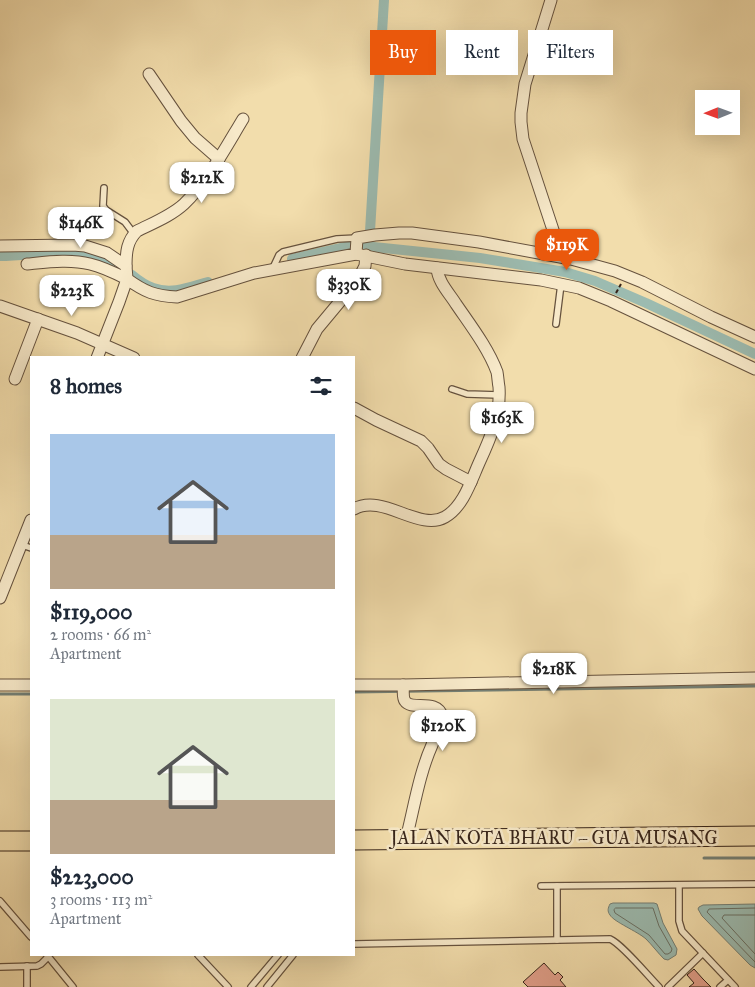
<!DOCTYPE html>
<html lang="en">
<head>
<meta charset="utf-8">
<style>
  :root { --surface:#fff; --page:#f6f6f7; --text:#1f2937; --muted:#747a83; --accent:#ea580c }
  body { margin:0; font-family:"IM FELL Great Primer",serif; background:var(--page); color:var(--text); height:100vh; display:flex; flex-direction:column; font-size:19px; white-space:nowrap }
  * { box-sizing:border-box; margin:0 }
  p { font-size:16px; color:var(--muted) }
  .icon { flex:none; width:28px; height:28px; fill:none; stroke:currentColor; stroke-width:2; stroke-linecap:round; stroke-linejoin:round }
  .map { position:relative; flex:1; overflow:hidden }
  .sheet { position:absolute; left:30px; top:356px; width:325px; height:600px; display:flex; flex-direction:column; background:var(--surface); border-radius:0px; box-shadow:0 5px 20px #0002 }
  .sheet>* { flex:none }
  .hud { position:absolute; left:370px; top:30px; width:310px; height:45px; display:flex; gap:10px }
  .needle { width:32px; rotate:269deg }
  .controls { position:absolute; left:695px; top:90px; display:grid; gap:10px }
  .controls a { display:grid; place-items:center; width:45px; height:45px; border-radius:0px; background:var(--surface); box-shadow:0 5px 20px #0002; font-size:25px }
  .price { position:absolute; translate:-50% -42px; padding:0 11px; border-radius:10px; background:#fff; color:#222; font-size:16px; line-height:32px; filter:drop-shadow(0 1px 2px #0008) }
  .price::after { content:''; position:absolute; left:50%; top:30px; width:15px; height:11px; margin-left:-8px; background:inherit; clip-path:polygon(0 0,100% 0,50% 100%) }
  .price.on { background:var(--accent); color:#fff }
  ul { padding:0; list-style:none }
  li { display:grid; align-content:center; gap:10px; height:265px; padding:0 20px }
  li span { display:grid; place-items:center; height:155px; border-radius:0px; color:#555 }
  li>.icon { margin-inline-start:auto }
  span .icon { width:90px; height:90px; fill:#fffc; stroke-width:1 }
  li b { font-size:21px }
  h2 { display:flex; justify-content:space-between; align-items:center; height:60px; padding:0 20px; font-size:21px }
  .tag { padding:0 18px; border-radius:0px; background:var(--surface); box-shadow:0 5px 20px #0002; font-size:18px; line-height:45px }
  .tag.on { background:var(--accent); color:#fff }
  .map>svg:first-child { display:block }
</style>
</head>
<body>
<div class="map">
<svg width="755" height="987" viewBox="0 0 755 987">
  <rect width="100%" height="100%" fill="#f2ddac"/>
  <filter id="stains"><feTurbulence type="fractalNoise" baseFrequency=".004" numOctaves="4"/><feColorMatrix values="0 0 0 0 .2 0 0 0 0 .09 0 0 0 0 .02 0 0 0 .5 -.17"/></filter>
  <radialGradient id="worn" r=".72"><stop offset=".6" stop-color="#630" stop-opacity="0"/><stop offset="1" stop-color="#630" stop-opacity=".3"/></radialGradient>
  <g fill="#9cbbb0" stroke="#747f74">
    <path d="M613,903H654L657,904L663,923L677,949L676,955L668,960L664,959C658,953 652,945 646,939C637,931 614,922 610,915C607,911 608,908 610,904Z"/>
    <polygon points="755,904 755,968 750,965 702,916 698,909 699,907 703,905"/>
  </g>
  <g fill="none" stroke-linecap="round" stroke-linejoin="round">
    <g stroke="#6a7064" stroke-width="1">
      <polygon points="616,908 653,908 659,926 672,949 671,952 668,954 665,954 649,935 615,913 614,910"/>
      <polyline points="755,908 709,909 707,912 755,962"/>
      <polyline points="755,915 724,915 722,918 755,954"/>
    </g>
    <g stroke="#747f74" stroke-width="3">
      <polyline points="354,692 755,686"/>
      <polyline points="0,694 31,694"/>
      <polyline points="704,858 755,858"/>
    </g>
    <g stroke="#9cbbb0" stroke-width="10">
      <polyline points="370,231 384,0"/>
      <polyline points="364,246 480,258 565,272 595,281 646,303 755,354"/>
      <path d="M0,256C30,256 61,249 90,255C102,258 112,264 122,269"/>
      <polyline points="292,259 350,246"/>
      <path d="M132,275C138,280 145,285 153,288C172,295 190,287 208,282"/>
    </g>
  </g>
  <g fill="#e19f8a" stroke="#372419">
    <polygon points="544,963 555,975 558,972 563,977 560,980 566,987 528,987 523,982"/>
    <polygon points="694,969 703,979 711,987 689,987 694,983 687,975"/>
  </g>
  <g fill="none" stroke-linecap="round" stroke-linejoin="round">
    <defs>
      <g id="lane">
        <polyline points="104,188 103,206 106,210 125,222 134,234"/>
        <polyline points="272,270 279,255 283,252 337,239 357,238"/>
        <polyline points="556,324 561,284"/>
        <polyline points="452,389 467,394 499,395"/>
        <polyline points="22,545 31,548"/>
        <polyline points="679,885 679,921 682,931 735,987"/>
        <polyline points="541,886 755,884"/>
        <polyline points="557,886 557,940"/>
        <polyline points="0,901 31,937"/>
        <path d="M354,944L610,939C622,944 648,976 659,987"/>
        <polyline points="47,955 73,987"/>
        <polyline points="198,955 228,987"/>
        <polyline points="27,966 27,987"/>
        <polyline points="0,967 37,966 41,964 48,957"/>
        <polyline points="251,987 278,955"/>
        <polyline points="267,987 293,955"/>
        <polyline points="668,987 703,953"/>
        <polyline points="720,987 728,980"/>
      </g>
      <g id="street">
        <polyline points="551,0 525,84 521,113 521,122 523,139 556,239 559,249 559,256"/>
        <polyline points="149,74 181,121 195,138 219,159"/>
        <path d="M0,246L73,245L85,246L107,253L126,266L127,279C145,292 155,296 177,297L254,273L356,254L357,238L375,235L399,233H412L479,242L571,259L615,271L642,282L711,317L755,337"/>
        <polyline points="356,254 405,264 541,280 579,288 611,301 755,369"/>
        <path d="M27,264C48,262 70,259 90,264C103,267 115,273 127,279L119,302L97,358"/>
        <path d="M126,266C126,252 127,241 137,231C153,223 171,216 184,204C208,181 226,147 243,119"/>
        <polyline points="0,306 77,333 134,358"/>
        <polyline points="302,358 317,329 342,299 362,272 365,266 366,255"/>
        <polyline points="15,379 38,319"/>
        <polyline points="354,408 376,420 421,441 428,448 439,464 446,469 471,482"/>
        <path d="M354,509C383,493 419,532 445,517C463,507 471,481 479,463C490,439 501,415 499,387C498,382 498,377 497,372C488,348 471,326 456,304C449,293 438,282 437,268"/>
        <polyline points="0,598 31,520"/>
        <polyline points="0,685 31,685"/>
        <polyline points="354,685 403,685 755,678"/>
        <path d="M403,685C404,690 402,697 405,701C411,711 437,698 442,716C444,726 435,736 432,745C420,772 415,802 408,831L407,838"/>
      </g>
      <g id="primary">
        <polyline points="354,840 755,836"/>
        <polyline points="0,841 31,841"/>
      </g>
    </defs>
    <use href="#lane" stroke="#66523e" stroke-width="8"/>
    <use href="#street" stroke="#66523e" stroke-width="13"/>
    <use href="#primary" stroke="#372419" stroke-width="21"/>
    <polyline stroke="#372419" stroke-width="2" stroke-dasharray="4 2.5" stroke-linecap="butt" points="616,293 621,284"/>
    <use href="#lane" stroke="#f7e9c9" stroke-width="5.5"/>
    <use href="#street" stroke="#f7e9c9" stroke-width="11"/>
    <use href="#primary" stroke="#f2ddac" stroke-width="19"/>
  </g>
  <g text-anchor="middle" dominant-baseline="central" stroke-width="5" stroke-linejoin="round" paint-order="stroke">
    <g font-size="18" fill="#372419" stroke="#f7e9c9">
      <text x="554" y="838">JALAN KOTA BHARU – GUA MUSANG</text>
    </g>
  </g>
  <rect width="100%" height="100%" filter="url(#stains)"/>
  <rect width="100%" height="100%" fill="url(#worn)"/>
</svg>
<div class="controls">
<a><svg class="needle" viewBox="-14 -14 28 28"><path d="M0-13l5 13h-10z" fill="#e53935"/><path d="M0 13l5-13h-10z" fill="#747a83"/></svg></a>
</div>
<b class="price" style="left:202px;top:204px">$212K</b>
<b class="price" style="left:81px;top:249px">$146K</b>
<b class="price on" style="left:567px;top:271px">$119K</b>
<b class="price" style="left:349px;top:311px">$330K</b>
<b class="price" style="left:72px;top:317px">$223K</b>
<b class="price" style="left:502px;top:444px">$163K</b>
<b class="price" style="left:554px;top:695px">$218K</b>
<b class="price" style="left:443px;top:752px">$120K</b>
<div class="hud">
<a class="tag on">Buy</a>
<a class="tag">Rent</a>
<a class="tag">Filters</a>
</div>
<section class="sheet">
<h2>8 homes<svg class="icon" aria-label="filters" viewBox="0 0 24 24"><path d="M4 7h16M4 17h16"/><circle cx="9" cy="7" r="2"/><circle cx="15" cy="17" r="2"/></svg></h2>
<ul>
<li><span style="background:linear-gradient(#a9c7e8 65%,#b9a48a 0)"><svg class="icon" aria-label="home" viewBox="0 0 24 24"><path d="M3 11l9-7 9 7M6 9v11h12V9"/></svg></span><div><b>$119,000</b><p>2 rooms · 66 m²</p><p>Apartment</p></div></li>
<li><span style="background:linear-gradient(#dfe7d0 65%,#b9a48a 0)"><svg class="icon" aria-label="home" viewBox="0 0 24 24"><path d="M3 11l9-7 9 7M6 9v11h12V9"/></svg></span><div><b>$223,000</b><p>3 rooms · 113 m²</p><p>Apartment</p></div></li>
</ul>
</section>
</div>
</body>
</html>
